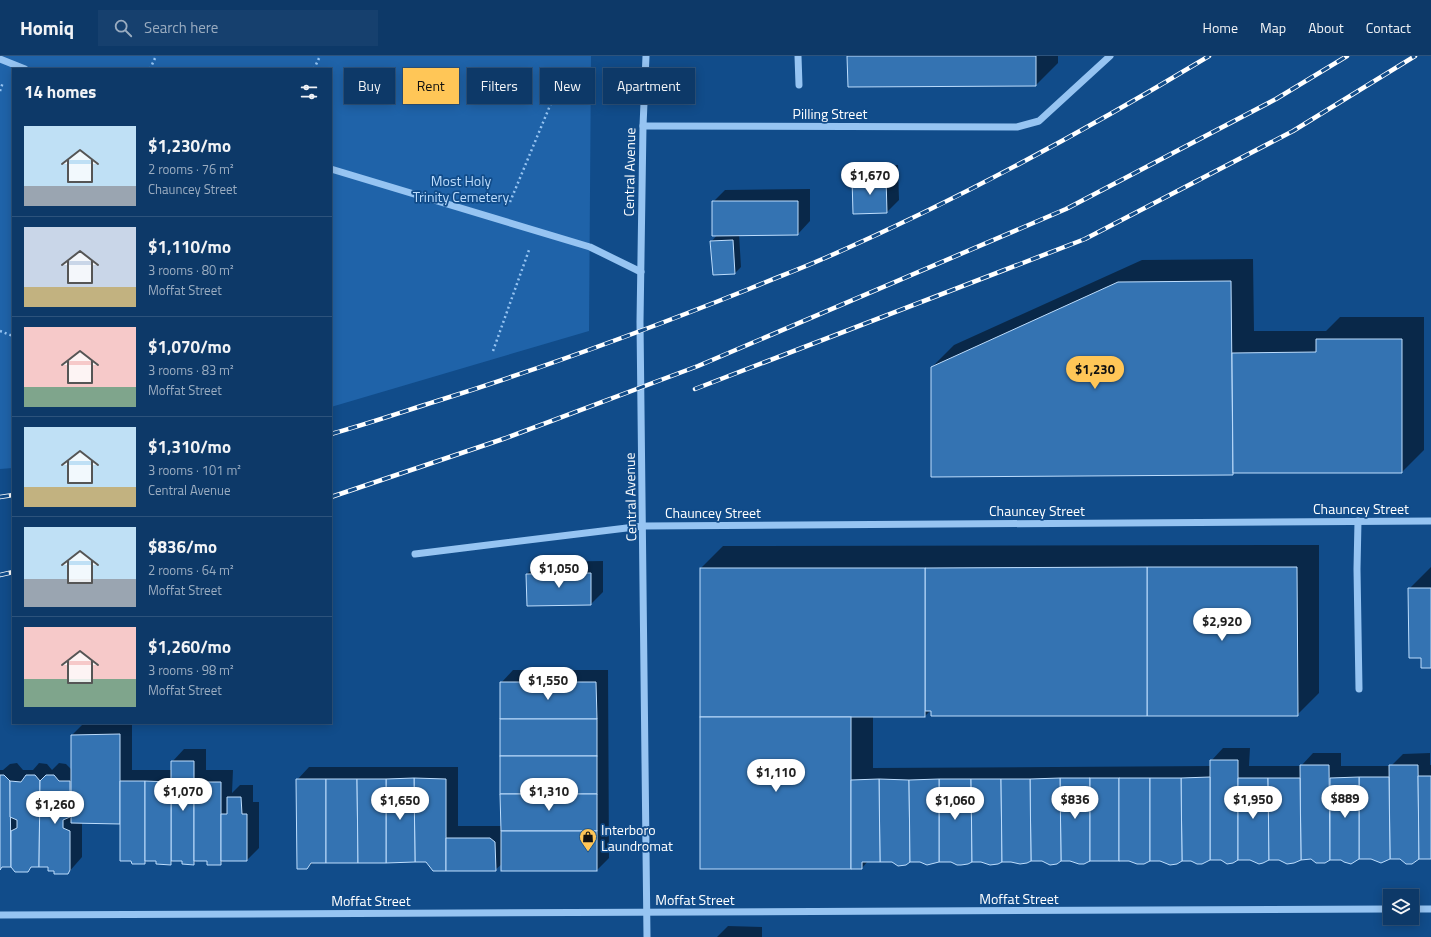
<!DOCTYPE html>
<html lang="en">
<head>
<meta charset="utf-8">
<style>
  :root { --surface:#0d3968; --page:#16406e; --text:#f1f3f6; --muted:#9aacc0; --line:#2d537c; --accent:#ffc657 }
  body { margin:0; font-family:"Titillium Web",sans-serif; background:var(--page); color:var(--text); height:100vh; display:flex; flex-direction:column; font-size:15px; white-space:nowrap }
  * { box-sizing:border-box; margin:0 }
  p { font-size:13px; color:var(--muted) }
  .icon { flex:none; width:22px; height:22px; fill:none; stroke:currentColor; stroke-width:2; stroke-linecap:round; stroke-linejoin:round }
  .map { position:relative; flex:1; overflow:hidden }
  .panel { position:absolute; left:12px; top:12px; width:320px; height:656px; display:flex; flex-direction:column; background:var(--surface); border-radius:0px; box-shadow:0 2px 10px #0003,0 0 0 1px var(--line) }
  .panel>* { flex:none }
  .banner { position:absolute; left:344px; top:12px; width:380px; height:36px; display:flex; gap:8px }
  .tools { position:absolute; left:1383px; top:833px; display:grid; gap:8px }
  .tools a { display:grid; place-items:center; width:36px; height:36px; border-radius:0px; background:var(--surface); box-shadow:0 2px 10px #0003,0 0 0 1px var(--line); font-size:20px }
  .price { position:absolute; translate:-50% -34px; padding:0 9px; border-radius:14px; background:#fff; color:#222; font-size:13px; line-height:26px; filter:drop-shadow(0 1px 2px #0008) }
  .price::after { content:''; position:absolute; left:50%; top:24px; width:12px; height:9px; margin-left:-6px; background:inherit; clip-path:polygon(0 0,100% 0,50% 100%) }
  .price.selected { background:var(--accent); color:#111 }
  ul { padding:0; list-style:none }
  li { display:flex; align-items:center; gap:12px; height:100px; padding:0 12px }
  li+li { border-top:1px solid var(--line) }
  li span { display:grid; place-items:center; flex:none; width:112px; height:80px; border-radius:0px; color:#555 }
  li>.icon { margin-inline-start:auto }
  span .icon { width:48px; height:48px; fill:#fffc; stroke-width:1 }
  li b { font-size:17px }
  h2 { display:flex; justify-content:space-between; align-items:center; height:48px; padding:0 12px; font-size:17px }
  .pill { padding:0 14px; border-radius:0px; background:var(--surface); box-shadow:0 2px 10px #0003,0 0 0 1px var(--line); font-size:14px; line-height:36px }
  .pill.selected { background:var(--accent); color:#111 }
  header { display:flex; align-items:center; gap:24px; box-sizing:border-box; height:56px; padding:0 20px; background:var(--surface); border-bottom:1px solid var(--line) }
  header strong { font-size:19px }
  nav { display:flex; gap:22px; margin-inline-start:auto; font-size:14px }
  .search { width:280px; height:36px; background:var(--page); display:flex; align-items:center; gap:10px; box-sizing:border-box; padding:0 14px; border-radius:0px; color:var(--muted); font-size:15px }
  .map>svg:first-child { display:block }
</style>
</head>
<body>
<header>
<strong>Homiq</strong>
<div class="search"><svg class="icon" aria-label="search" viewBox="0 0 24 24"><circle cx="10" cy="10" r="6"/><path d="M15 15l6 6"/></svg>Search here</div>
<nav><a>Home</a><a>Map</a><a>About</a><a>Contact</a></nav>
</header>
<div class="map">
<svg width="1431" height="881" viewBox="0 0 1431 881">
  <rect width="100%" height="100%" fill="#114c8a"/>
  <polygon fill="#1f63a9" points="0,0 591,0 589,275 331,351 331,13 13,13 13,412 0,413"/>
  <g fill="#0007">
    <polygon points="848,0 1058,0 1058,7 1036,29"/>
    <polygon points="898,109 899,144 887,156 853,122 865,110"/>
    <polygon points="810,133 810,165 798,178 739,178 741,211 735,217 711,186 718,178 713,146 725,134"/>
    <polygon points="1253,203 1254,275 1326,275 1340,261 1424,261 1424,394 1402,416 1234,416 1232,418 932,311 954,289 1142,204"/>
    <polygon points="1319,489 1319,637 1297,659 932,653 925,660 873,660 873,712 1211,710 1211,705 1223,692 1250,692 1249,710 1301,710 1313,697 1341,697 1341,710 1391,710 1403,698 1430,697 1430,709 1431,709 1431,802 868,805 862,812 701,512 723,490"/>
    <polygon points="603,505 603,536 591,548 528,549 527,518 540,506"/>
    <polygon points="1431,511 1431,611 1422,601 1409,533"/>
    <polygon points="513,614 608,614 609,802 597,814 502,814 502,808 495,814 427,805 314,806 307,812 297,724 309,711 458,711 458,770 502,770 501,627"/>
    <polygon points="84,667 132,667 132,714 172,714 172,706 184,693 206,693 206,714 233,714 232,737 240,729 253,729 253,746 259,746 259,792 247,804 224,804 220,808 208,804 197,804 193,808 182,804 174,804 170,808 157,804 148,804 144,807 121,767 82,766 82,801 68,817 55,814 49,810 32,810 27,815 11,810 3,810 0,813 0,714 3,714 10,708 17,707 23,714 33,714 39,707 47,708 52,714 59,707 66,708 71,713 72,679"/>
    <polygon points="728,870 762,871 762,881 717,881"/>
  </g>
  <g fill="#3473b2" stroke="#bdddfd">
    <polygon points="847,0 1036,0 1036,30 848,31"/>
    <polygon points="886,121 887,157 853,158 852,122"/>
    <polygon points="712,145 798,145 798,179 712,180"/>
    <polygon points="733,184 735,218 713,219 710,185"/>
    <polygon points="1231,225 1233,419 931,421 931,311 1118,226"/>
    <polygon points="1316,283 1402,283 1402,417 1233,417 1232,297 1316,296"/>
    <polygon points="1147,511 1297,511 1298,660 1147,660"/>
    <polygon points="1147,511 1147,660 931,660 931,655 925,655 925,512"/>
    <rect x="700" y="512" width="225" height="149"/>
    <polygon points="591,517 591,549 527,550 526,518"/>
    <polygon points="1408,532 1431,532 1431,612 1421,612 1421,602 1409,602"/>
    <polygon points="500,626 596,626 597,663 500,663"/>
    <rect x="700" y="661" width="151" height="152"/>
    <rect x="500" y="663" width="97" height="37"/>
    <polygon points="120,678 120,768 71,767 71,679"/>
    <rect x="500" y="700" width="97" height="38"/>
    <polygon points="1210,704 1238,704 1238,804 1233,807 1227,808 1221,804 1210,804"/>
    <polygon points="171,705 194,705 194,809 182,808 182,805 171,805"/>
    <polygon points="1300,709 1329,709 1330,804 1325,807 1316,807 1311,803 1301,804"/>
    <polygon points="1389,709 1418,709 1419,803 1412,808 1406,808 1400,803 1390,803"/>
    <polygon points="0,719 4,719 10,725 11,811 2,811 0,814"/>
    <polygon points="26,719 35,719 40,725 39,811 31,811 28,816 15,816 11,811 11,775 17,772 17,764 10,761 10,725 21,726"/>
    <polygon points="46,719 54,719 59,725 70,725 70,761 63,764 63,772 70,775 70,814 68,818 54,818 54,815 48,815 48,811 39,811 40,725"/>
    <polygon points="1418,720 1431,720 1431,803 1419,803"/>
    <polygon points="1210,721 1210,804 1202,808 1197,808 1191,805 1182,805 1181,722"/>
    <polygon points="1359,721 1389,721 1390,803 1381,807 1371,803 1359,803"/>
    <polygon points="1359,721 1359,803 1351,808 1344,806 1341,804 1330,804 1330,722"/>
    <polygon points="414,722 446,723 446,815 433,815 426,806 415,806"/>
    <polygon points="414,722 415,806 386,807 386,723"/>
    <polygon points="1060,722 1090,722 1090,805 1084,808 1079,808 1070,805 1061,805"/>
    <polygon points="1060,722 1061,805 1057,808 1050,809 1042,805 1031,805 1030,723"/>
    <rect x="1090" y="722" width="29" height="83"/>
    <polygon points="1119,722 1150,722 1150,805 1144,808 1137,808 1129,805 1119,805"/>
    <polygon points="1150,722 1181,722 1182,805 1177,808 1170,809 1160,805 1150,805"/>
    <polygon points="1238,722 1268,722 1269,804 1263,807 1259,808 1250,804 1238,804"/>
    <polygon points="1268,722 1300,722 1301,804 1294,807 1287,808 1279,804 1269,804"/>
    <polygon points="296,723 326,723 326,807 311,807 307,813 297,813"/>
    <polygon points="326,723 357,723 358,807 326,807"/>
    <polygon points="357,723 386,723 386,807 358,807"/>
    <polygon points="879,723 909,724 910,806 906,809 898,810 892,806 880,806"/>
    <polygon points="879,723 880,806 862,806 862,813 851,813 851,724"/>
    <polygon points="939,723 971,723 972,806 968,808 961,809 957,809 951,806 939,806"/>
    <polygon points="939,723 939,806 927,809 920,806 910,806 909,724"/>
    <polygon points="971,723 1001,723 1002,806 998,808 990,809 981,806 972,806"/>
    <polygon points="1001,723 1030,723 1031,805 1027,807 1020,808 1011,806 1002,806"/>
    <polygon points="120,725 145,725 145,808 132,808 131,805 120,805"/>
    <polygon points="145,725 171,726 171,809 156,808 156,805 145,805"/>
    <polygon points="194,726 221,726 221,809 207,809 207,805 194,805"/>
    <polygon points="500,738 597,738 597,775 501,775"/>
    <polygon points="227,741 241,741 242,758 247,758 247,805 221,805 221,758 227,758"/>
    <rect x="501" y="775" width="96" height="40"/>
    <polygon points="446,782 490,782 495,786 496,815 446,815"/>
  </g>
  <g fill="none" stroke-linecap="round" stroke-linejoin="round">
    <g stroke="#96c4f2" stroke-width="2.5" stroke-dasharray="2 3" stroke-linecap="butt">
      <polyline points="150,13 156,0"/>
      <polyline points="314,13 320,0"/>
      <polyline points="0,35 3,26"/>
      <polyline points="510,146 554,40"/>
      <polyline points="0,275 13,280"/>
      <polyline points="493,295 529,194"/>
    </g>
    <g stroke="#96c4f2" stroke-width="7">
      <polyline points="646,0 643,70 640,266 647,881"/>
      <polyline points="798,0 799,29"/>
      <polyline points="0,3 25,13"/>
      <polyline points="643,70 1017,71 1039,65 1110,0"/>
      <polyline points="331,113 590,191 641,216"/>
      <polyline points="1358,465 1357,513 1359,633"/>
      <polyline points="415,498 643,470 1431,465"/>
      <polyline points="1412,853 1431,853"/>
      <polyline points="0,859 1390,853"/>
    </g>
    <defs>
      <g id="rail">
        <polyline points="695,333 1085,183 1293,75 1415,0"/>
        <path d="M331,378C367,368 402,356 437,345C543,312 646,274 749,233C775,222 800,213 825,202C958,144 1085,75 1209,0"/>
        <polyline points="0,441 13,439"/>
        <polyline points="331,441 506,382 698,310 1066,153 1276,43 1347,0"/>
        <polyline points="0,519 13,516"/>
      </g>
    </defs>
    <use href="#rail" stroke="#fff" stroke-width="4.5"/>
    <use href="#rail" stroke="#114c8a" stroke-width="3" stroke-dasharray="9" stroke-linecap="butt"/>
  </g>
  <defs>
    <symbol id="shop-pin" viewBox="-11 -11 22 30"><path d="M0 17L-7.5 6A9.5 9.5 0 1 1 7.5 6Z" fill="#ffc657" stroke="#114c8a"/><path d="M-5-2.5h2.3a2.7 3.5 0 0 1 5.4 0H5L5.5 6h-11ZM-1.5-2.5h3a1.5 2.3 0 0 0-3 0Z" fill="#111"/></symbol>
  </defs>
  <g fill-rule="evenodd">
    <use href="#shop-pin" x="578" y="771" width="20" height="27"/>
  </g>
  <g text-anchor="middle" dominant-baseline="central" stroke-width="3.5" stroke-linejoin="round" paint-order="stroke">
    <g font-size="14" fill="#fff" stroke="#114c8a">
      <text x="830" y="57">Pilling Street</text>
      <text transform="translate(629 116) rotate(-89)">Central Avenue</text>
      <text transform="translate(630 441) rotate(-91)">Central Avenue</text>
      <text x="1361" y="452">Chauncey Street</text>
      <text x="1037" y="454">Chauncey Street</text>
      <text x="713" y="456">Chauncey Street</text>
      <text x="1019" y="842">Moffat Street</text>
      <text x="695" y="843">Moffat Street</text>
      <text x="371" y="844">Moffat Street</text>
    </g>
    <g font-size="14" fill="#bdddfd" stroke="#114c8a">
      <text x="461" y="124">Most Holy<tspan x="461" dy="16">Trinity Cemetery</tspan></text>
    </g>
    <g font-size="14" fill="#fff" stroke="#114c8a" text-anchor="start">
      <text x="601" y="773">Interboro<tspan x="601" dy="16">Laundromat</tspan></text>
    </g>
  </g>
</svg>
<div class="tools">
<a><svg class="icon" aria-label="layers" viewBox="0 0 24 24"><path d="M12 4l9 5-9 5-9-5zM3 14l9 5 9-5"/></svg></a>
</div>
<b class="price" style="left:870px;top:140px">$1,670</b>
<b class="price selected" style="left:1095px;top:334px">$1,230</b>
<b class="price" style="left:559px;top:533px">$1,050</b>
<b class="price" style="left:1222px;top:586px">$2,920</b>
<b class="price" style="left:548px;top:645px">$1,550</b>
<b class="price" style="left:776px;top:737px">$1,110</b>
<b class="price" style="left:183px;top:756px">$1,070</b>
<b class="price" style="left:549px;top:756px">$1,310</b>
<b class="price" style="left:1345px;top:763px">$889</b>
<b class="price" style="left:1075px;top:764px">$836</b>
<b class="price" style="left:1253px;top:764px">$1,950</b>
<b class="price" style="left:400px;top:765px">$1,650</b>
<b class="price" style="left:955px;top:765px">$1,060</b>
<b class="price" style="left:55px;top:769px">$1,260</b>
<div class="banner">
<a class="pill">Buy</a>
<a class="pill selected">Rent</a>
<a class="pill">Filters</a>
<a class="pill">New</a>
<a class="pill">Apartment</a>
</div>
<section class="panel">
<h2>14 homes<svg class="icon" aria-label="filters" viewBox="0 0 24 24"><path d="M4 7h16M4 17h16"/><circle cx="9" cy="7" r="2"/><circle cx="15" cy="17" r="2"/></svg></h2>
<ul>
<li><span style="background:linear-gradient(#bfe0f5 75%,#9aa5b1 0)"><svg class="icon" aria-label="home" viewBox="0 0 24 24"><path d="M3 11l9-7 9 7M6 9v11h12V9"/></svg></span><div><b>$1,230/mo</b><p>2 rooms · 76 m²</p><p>Chauncey Street</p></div></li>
<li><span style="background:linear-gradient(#c9d6e8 75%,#c2b280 0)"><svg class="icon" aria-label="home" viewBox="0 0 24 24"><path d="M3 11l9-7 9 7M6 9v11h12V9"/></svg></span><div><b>$1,110/mo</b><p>3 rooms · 80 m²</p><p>Moffat Street</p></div></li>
<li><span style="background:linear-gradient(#f6c9c9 75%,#7fa58c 0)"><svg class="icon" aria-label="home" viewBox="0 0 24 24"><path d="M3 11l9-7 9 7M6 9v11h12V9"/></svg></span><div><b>$1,070/mo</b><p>3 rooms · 83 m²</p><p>Moffat Street</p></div></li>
<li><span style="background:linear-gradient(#bfe0f5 75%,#c2b280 0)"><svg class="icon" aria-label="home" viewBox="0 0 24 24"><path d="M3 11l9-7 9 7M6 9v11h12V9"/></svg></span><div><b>$1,310/mo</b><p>3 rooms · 101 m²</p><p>Central Avenue</p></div></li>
<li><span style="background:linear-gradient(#bfe0f5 65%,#9aa5b1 0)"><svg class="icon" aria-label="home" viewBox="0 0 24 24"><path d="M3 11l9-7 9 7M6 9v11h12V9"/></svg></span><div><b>$836/mo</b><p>2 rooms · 64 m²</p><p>Moffat Street</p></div></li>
<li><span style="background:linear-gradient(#f6c9c9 65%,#7fa58c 0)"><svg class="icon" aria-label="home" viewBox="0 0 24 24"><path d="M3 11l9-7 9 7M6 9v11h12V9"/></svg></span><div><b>$1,260/mo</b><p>3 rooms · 98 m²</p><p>Moffat Street</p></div></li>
</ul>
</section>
</div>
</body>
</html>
